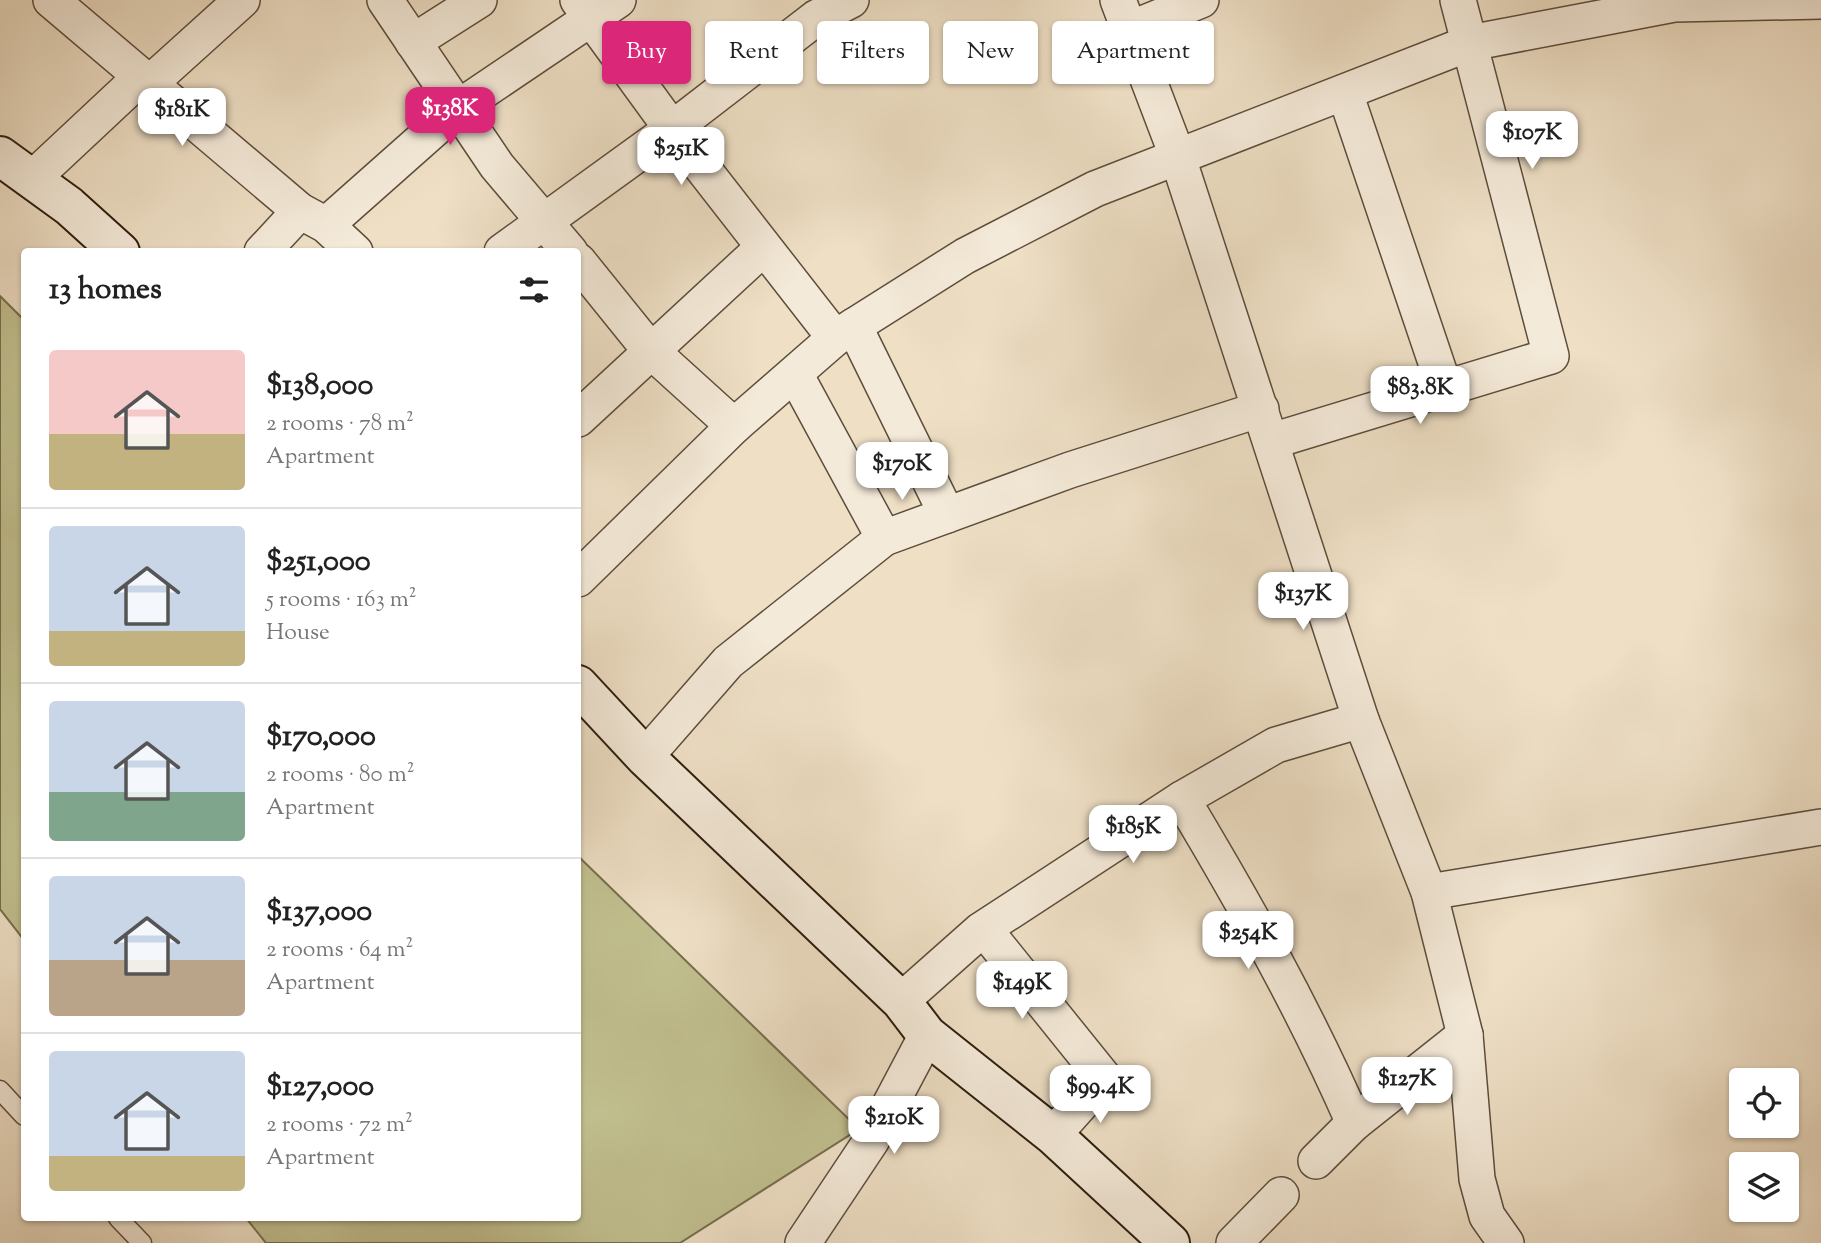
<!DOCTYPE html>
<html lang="en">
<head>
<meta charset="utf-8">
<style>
  :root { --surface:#fff; --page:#f6f6f6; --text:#222; --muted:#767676; --line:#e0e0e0; --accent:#db2777 }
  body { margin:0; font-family:"Sorts Mill Goudy",serif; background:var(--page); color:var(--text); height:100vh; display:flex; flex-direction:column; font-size:26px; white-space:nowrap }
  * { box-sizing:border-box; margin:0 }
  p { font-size:23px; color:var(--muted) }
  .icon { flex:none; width:38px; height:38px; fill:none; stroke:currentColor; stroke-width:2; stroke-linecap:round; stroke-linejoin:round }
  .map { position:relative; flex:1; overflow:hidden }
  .sheet { position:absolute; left:21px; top:248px; width:560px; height:973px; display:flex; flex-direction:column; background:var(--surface); border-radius:7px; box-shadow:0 2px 5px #0004 }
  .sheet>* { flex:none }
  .top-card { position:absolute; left:602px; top:21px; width:665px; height:63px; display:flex; gap:14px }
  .tools { position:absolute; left:1729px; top:1068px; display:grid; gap:14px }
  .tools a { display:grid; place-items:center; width:70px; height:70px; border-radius:7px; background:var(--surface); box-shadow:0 2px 5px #0004; font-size:35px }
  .price { position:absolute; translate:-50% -60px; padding:0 16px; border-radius:14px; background:#fff; color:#222; font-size:23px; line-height:46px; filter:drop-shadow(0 2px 4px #0008) }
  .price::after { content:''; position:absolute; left:50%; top:42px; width:21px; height:16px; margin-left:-10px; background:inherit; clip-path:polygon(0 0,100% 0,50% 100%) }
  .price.active { background:var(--accent); color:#fff }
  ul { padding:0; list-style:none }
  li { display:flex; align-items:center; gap:21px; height:175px; padding:0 28px }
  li+li { border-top:2px solid var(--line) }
  li span { display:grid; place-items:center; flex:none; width:196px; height:140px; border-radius:7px; color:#555 }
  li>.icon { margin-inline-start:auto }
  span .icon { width:84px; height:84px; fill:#fffc; stroke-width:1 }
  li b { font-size:30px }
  h2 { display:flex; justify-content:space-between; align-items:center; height:84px; padding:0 28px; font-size:30px }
  .chip { padding:0 24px; border-radius:7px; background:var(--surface); box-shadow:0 2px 5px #0004; font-size:24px; line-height:63px }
  .chip.active { background:var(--accent); color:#fff }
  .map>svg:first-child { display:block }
</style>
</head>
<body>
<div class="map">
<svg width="1821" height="1243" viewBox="0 0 1821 1243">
  <rect width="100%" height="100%" fill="#eedfc5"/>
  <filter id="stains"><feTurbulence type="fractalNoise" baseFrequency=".00286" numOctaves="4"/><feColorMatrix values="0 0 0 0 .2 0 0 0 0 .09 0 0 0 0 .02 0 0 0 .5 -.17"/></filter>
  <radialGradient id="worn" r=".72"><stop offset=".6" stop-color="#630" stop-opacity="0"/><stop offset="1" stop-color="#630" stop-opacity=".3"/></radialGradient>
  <g fill="#c1bf8f" stroke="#776e4e" stroke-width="2">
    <polygon points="0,296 24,320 24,940 0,909"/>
    <polygon points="578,856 859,1129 680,1243 266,1243 246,1218 578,1218"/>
  </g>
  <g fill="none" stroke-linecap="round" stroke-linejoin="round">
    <defs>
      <g id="lane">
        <polyline points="0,1090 24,1116"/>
        <polyline points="118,1218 142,1243"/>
      </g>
      <g id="street">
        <polyline points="51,0 300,211 326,225 355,252"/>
        <polyline points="385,0 497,166 570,252"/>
        <polyline points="578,0 672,129 835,338"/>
        <polyline points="1118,0 1177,155 1361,720 1429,892 1465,1035 1477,1179 1487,1216 1506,1243"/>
        <polyline points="1128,30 1201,0"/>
        <polyline points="413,42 479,0"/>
        <polyline points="149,84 242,0"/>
        <polyline points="1345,93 1445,389"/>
        <polyline points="32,179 141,77"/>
        <polyline points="326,225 458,108 618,0"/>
        <polyline points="262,252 300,211"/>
        <polyline points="502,252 672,129 816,18 851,0"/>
        <polyline points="578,261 649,349 734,426"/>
        <polyline points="854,326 947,515"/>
        <polyline points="795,374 884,538"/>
        <polyline points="578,419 763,248"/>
        <polyline points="1272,441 1551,356 1458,0"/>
        <polyline points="578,579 734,426 835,338 965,256 1095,189 1470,43 1674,4 1821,1"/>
        <polyline points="645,757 728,662 884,538 1070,470 1261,409"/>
        <path d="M1182,799C1245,904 1305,1011 1354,1123"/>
        <polyline points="1429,892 1821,827"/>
        <polyline points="984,929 1104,1078 1053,1135"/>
        <polyline points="901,1001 980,931 1182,799 1276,745 1361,720"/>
        <polyline points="1316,1161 1354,1123 1465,1035"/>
        <polyline points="803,1243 871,1141 927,1035"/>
        <polyline points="1234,1243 1281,1195"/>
      </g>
      <g id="secondary">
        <polyline points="0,156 69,206 120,252"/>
        <polyline points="578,685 645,757 901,1001 927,1035 1053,1135 1170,1243"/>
      </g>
    </defs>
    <use href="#lane" stroke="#5d4d3c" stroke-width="21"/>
    <use href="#street" stroke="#5d4d3c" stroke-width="38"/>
    <use href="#secondary" stroke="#2d1c0e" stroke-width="42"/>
    <use href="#lane" stroke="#f4ead9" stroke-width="18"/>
    <use href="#street" stroke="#f4ead9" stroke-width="35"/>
    <use href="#secondary" stroke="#f4ead9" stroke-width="38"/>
  </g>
  <rect width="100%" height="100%" filter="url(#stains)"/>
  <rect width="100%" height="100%" fill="url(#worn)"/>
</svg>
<div class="tools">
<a><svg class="icon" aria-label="locate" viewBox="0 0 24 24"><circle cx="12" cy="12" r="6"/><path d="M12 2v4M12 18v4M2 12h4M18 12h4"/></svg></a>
<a><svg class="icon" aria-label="layers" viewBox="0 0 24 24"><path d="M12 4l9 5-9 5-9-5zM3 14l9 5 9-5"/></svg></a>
</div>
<b class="price active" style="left:450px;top:147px">$138K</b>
<b class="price" style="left:182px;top:148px">$181K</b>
<b class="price" style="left:1532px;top:171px">$107K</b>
<b class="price" style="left:681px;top:187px">$251K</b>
<b class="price" style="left:1420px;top:426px">$83.8K</b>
<b class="price" style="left:902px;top:502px">$170K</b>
<b class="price" style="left:1303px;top:632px">$137K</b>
<b class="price" style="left:1133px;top:865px">$185K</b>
<b class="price" style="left:1248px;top:971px">$254K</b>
<b class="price" style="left:1022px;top:1021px">$149K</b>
<b class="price" style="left:1407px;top:1117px">$127K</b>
<b class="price" style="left:1100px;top:1125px">$99.4K</b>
<b class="price" style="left:894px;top:1156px">$210K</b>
<div class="top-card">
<a class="chip active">Buy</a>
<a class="chip">Rent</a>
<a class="chip">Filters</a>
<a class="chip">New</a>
<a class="chip">Apartment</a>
</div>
<section class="sheet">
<h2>13 homes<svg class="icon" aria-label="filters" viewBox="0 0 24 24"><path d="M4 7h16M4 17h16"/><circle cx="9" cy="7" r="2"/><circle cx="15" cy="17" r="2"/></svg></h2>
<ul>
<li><span style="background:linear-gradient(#f6c9c9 60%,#c2b280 0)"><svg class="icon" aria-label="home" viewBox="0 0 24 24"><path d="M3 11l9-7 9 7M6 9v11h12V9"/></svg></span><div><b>$138,000</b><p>2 rooms · 78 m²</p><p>Apartment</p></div></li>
<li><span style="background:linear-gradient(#c9d6e8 75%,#c2b280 0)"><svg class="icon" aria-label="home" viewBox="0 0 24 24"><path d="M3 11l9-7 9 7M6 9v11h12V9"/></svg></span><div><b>$251,000</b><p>5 rooms · 163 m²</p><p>House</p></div></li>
<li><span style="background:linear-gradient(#c9d6e8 65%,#7fa58c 0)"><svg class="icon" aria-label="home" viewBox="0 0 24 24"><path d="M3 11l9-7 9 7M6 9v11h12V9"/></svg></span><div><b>$170,000</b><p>2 rooms · 80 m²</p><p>Apartment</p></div></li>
<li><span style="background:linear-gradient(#c9d6e8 60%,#b9a48a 0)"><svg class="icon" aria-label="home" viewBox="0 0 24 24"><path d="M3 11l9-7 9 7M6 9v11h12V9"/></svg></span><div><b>$137,000</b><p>2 rooms · 64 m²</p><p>Apartment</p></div></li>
<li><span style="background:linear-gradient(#c9d6e8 75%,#c2b280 0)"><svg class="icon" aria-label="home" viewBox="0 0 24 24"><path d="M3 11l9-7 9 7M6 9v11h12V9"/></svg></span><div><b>$127,000</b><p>2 rooms · 72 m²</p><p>Apartment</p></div></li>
</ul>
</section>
</div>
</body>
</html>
